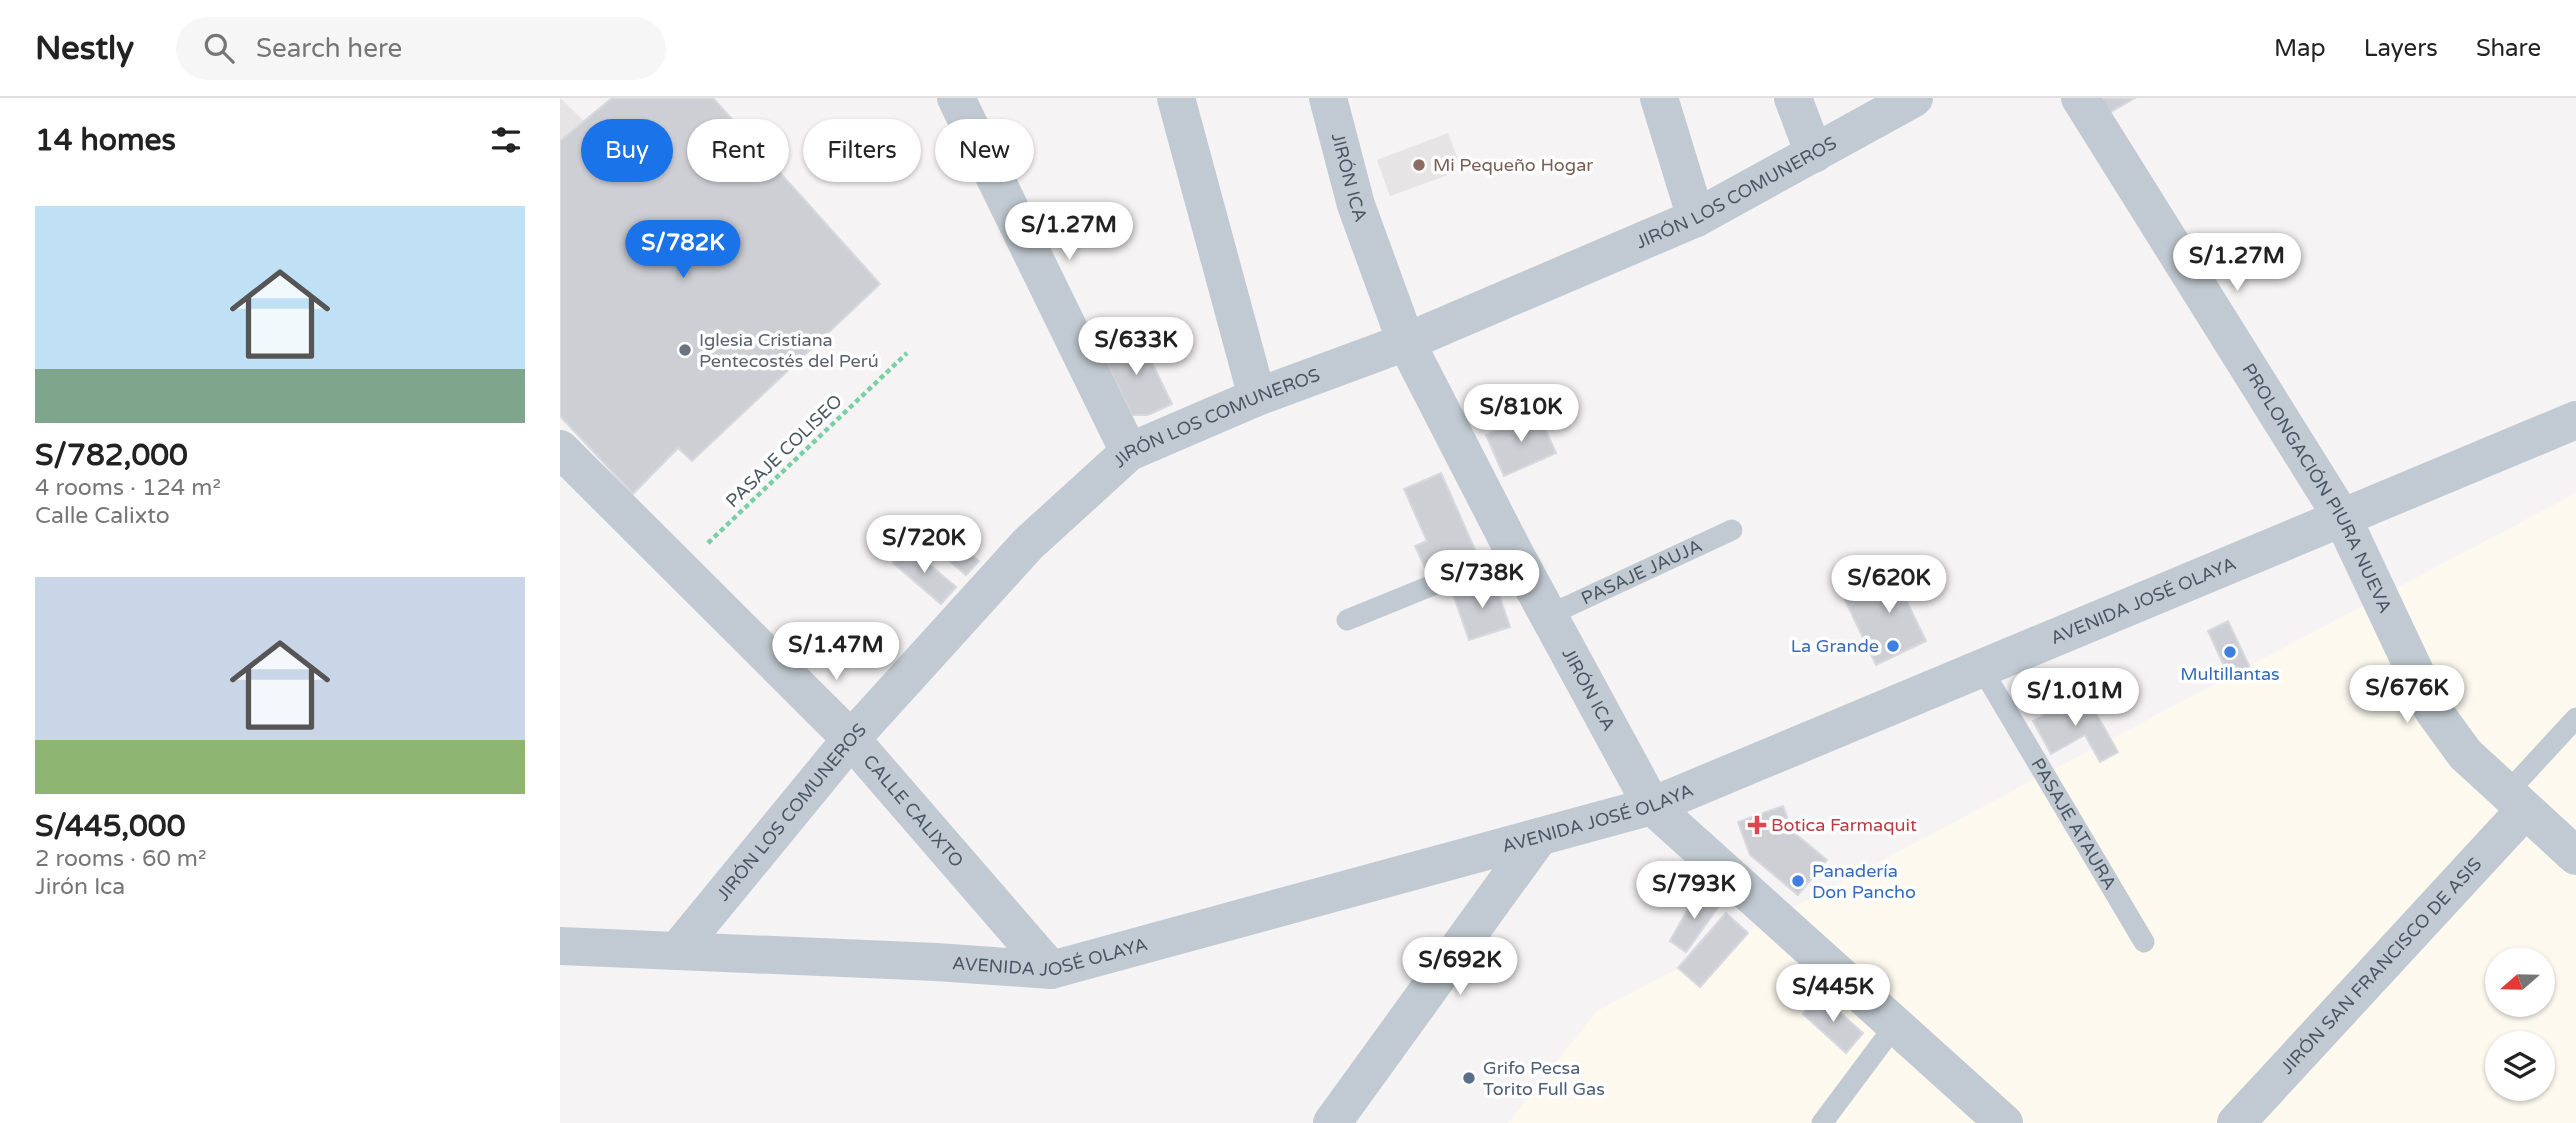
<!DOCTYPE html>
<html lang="en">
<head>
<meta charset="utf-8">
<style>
  :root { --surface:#fff; --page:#f6f6f6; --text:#222; --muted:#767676; --line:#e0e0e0; --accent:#1a73e8 }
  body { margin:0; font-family:"Varela Round",sans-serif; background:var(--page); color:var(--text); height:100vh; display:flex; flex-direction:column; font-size:26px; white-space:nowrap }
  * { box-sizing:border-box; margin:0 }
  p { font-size:23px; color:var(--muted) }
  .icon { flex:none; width:38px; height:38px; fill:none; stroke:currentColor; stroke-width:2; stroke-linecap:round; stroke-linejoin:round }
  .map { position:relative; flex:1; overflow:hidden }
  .side { display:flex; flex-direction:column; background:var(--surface); width:560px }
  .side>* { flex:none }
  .guide { position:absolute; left:21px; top:21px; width:665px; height:63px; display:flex; gap:14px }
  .needle { width:46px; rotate:250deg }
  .controls { position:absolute; left:1925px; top:849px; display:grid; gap:14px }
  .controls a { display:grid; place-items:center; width:70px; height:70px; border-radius:50%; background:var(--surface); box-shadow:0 2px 5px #0004; font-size:35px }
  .price { position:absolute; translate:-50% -60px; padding:0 16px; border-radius:24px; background:#fff; color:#222; font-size:23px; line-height:46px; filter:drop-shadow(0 2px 4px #0008) }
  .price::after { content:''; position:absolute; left:50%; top:42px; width:21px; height:16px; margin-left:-10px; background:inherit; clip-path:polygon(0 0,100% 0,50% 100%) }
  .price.current { background:var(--accent); color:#fff }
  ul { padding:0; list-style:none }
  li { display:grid; align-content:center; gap:14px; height:371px; padding:0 35px }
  li span { display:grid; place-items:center; height:217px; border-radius:0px; color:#555 }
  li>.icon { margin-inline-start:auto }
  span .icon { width:126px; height:126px; fill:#fffc; stroke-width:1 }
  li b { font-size:30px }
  h2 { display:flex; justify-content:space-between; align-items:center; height:84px; padding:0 35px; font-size:30px }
  .pill { padding:0 24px; border-radius:32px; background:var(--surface); box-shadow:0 2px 5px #0004; font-size:24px; line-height:63px }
  .pill.current { background:var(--accent); color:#fff }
  header { display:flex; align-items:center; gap:42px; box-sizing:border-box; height:98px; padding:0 35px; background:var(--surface); border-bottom:2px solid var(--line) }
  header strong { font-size:33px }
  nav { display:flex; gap:38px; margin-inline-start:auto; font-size:24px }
  .search { width:490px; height:63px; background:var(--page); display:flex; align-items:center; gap:18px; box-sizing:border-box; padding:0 24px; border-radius:38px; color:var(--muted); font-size:26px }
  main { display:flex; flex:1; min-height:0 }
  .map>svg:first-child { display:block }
</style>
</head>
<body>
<header>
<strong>Nestly</strong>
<div class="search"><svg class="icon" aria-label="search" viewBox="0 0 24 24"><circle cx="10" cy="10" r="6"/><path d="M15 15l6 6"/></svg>Search here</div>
<nav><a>Map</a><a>Layers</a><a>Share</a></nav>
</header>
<main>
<section class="side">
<h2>14 homes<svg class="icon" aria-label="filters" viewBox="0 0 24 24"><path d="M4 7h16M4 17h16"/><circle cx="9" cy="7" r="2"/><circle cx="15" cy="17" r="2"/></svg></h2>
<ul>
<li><span style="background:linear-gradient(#bfe0f5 75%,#7fa58c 0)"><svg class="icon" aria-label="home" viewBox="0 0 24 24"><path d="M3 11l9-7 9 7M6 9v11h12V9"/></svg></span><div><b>S/782,000</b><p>4 rooms · 124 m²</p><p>Calle Calixto</p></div></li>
<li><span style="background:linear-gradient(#c9d6e8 75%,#8fb573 0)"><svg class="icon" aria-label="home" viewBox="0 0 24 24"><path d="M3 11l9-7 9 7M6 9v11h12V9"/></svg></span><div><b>S/445,000</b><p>2 rooms · 60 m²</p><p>Jirón Ica</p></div></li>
</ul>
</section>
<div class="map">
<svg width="2016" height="1025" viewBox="0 0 2016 1025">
  <rect width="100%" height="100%" fill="#f5f3f3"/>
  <path fill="#fdf9ef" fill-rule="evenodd" d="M2016,395V1025H948L1037,913ZM1937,861H1983V906H1937ZM1937,945H1983V990H1937Z"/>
  <g fill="#e6e4e5">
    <polygon points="0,0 24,23 0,43"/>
    <polygon points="888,35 902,72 830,98 817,62"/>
  </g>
  <g fill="#cdcfd5" stroke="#d7d9de" stroke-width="2">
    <polygon points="52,0 153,0 320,186 132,363 118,350 73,396 0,318 0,43"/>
    <polygon points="1540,0 1575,0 1549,15"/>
    <polygon points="578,236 612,306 588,317 572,317 541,254"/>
    <polygon points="978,315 996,355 944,378 926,337"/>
    <polygon points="881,375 916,454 868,476 855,448 867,443 844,391"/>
    <polygon points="369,420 419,463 406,477 357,435"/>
    <polygon points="347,447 396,489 381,506 333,465"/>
    <polygon points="1355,468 1367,494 1347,504 1366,543 1316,567 1285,502"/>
    <polygon points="934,482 950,529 909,542 893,496"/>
    <polygon points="1668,523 1692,574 1671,583 1648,533"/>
    <polygon points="1524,594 1558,654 1540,664 1525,637 1491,656 1473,623"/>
    <polygon points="1223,708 1233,734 1267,762 1238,797 1190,757 1178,724"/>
    <polygon points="1138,793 1159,808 1126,854 1110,843"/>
    <polygon points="1166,815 1188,835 1140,889 1118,870"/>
    <polygon points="1259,896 1303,935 1286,955 1243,916"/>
  </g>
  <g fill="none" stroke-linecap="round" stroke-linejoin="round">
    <polyline stroke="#7ad0a6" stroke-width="4.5" stroke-dasharray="5 3.5" stroke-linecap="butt" points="148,445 347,255"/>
    <g stroke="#c1cad2" stroke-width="21">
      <path id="s1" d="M989,517L1172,432"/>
      <polyline points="787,522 954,454"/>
      <path id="s2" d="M1422,571L1584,844"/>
      <polyline points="1946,696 2016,620"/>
      <polyline points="1262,1025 1336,926"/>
    </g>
    <g stroke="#c1cad2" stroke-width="38">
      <polyline points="396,0 569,354"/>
      <polyline points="616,0 697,299"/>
      <path id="s3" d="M768,0L796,107L846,244L954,454L1092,708L1444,1025"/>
      <polyline points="1099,0 1136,120"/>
      <polyline points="1233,0 1254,56"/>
      <path id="s4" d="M1520,0L1783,421L1873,612L1905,656L2016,758"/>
      <path id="s5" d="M0,351L291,641L491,872"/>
      <path id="s6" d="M117,853L291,641L468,446L569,354L697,299L846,244L1136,120L1354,0"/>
      <polyline points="772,1025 979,739"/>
      <path id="s7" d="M1676,1025L1964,713"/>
    </g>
    <path stroke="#c1cad2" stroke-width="38" id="s8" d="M0,848L376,864L491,872L1092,708L2016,322"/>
  </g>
  <circle fill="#8d6e63" stroke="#fff" stroke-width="2.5" cx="859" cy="67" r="7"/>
  <circle fill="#6b7280" stroke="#fff" stroke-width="2.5" cx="125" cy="252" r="7"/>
  <g fill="#3f7fe0" stroke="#fff" stroke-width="2.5">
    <circle cx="1333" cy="548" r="7"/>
    <circle cx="1670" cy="554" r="7"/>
    <circle cx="1238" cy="783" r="7"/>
  </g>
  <path fill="#e0444e" stroke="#fff" stroke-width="2.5" d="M1193.5 716.5h7v7h7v7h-7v7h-7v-7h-7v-7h7z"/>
  <circle fill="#5c6f8a" stroke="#fff" stroke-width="2.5" cx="909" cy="980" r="7"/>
  <g text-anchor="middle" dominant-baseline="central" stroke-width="7" stroke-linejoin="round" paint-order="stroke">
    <g font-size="18" fill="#785e54" stroke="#fff" text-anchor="start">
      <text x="873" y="67">Mi Pequeño Hogar</text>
    </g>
    <g font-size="18" fill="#4a5661" stroke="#fff">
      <text stroke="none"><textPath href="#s3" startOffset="82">JIRÓN ICA</textPath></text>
      <text stroke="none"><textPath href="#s6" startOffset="1335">JIRÓN LOS COMUNEROS</textPath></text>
      <text stroke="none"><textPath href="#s6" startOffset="768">JIRÓN LOS COMUNEROS</textPath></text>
      <text transform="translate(224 353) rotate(-44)">PASAJE COLISEO</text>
      <text stroke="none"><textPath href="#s4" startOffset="457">PROLONGACIÓN PIURA NUEVA</textPath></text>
      <text stroke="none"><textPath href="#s1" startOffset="102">PASAJE JAUJA</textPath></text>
      <text stroke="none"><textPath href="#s8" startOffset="1647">AVENIDA JOSÉ OLAYA</textPath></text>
      <text stroke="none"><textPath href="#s3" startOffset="649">JIRÓN ICA</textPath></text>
      <text stroke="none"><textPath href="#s5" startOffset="506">CALLE CALIXTO</textPath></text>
      <text stroke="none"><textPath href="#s6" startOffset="180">JIRÓN LOS COMUNEROS</textPath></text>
      <text stroke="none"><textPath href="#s8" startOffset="1059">AVENIDA JOSÉ OLAYA</textPath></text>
      <text stroke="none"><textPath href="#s2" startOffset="180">PASAJE ATAURA</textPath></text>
      <text stroke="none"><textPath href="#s8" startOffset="492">AVENIDA JOSÉ OLAYA</textPath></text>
      <text stroke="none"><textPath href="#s7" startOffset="214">JIRÓN SAN FRANCISCO DE ASIS</textPath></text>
    </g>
    <g font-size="18" fill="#5b616d" stroke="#fff" text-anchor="start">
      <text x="139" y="242">Iglesia Cristiana<tspan x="139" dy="21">Pentecostés del Perú</tspan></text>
    </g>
    <g font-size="18" fill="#366cbe" stroke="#fff" text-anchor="end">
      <text x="1319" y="548">La Grande</text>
      <text x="1670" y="576" text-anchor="middle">Multillantas</text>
      <text x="1252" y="773" text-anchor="start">Panadería<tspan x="1252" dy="21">Don Pancho</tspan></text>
    </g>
    <g font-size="18" fill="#be3a42" stroke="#fff" text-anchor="start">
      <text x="1211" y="727">Botica Farmaquit</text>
    </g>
    <g font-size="18" fill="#4e5e75" stroke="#fff" text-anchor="start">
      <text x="923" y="970">Grifo Pecsa<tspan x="923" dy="21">Torito Full Gas</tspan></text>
    </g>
  </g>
</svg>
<div class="controls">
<a><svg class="needle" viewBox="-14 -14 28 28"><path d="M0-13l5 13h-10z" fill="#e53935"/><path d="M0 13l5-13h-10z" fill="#767676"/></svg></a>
<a><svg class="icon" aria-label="layers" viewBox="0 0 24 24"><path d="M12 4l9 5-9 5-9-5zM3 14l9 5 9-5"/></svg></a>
</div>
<b class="price" style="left:509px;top:164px">S/1.27M</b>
<b class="price current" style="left:123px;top:182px">S/782K</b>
<b class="price" style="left:1677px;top:195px">S/1.27M</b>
<b class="price" style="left:576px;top:279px">S/633K</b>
<b class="price" style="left:961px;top:346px">S/810K</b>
<b class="price" style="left:364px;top:477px">S/720K</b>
<b class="price" style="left:922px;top:512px">S/738K</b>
<b class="price" style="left:1329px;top:517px">S/620K</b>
<b class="price" style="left:276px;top:584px">S/1.47M</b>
<b class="price" style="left:1847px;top:627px">S/676K</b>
<b class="price" style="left:1515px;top:630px">S/1.01M</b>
<b class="price" style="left:1134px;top:823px">S/793K</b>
<b class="price" style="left:900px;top:899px">S/692K</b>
<b class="price" style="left:1273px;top:926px">S/445K</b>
<div class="guide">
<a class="pill current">Buy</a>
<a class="pill">Rent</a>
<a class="pill">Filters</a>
<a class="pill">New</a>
</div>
</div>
</main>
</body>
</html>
